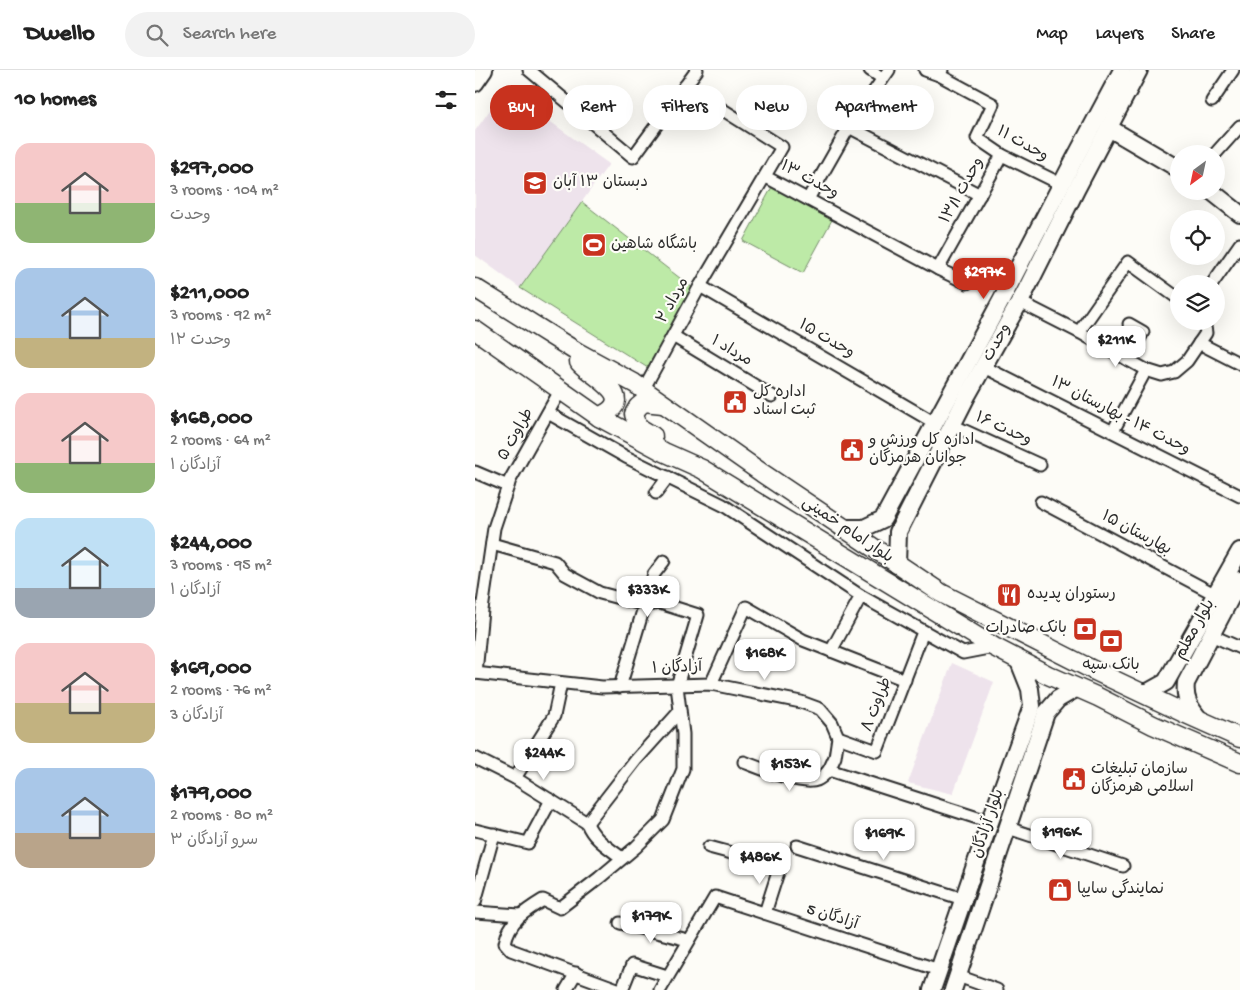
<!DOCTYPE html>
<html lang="en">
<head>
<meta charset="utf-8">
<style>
  :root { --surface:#fff; --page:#f2f2f2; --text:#222; --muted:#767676; --line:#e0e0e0; --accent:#c8321e }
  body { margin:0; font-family:"Gochi Hand","Playpen Sans Arabic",sans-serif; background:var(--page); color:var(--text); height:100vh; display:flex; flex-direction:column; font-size:19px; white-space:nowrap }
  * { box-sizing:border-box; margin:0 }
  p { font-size:16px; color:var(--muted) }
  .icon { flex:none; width:28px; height:28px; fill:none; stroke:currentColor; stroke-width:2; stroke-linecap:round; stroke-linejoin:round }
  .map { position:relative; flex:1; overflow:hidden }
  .sheet { display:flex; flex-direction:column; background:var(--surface); width:475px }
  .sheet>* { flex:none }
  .banner { position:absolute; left:15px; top:15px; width:475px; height:45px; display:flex; gap:10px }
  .needle { width:32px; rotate:213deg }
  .tools { position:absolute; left:695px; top:75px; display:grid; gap:10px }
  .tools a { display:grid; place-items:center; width:55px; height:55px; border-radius:50%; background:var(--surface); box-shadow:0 5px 20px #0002; font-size:25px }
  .price { position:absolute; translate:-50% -42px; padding:0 11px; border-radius:10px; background:#fff; color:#222; font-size:16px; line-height:32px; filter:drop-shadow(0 1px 2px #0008) }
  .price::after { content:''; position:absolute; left:50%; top:30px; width:15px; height:11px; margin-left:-8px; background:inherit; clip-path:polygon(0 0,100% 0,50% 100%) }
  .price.active { background:var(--accent); color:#fff }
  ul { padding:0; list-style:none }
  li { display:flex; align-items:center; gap:15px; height:125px; padding:0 15px }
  li span { display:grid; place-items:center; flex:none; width:140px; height:100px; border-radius:15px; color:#555 }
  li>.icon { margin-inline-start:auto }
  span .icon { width:60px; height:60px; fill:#fffc; stroke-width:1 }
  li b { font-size:21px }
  h2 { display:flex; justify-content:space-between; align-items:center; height:60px; padding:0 15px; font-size:21px }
  .tag { padding:0 18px; border-radius:22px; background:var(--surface); box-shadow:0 5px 20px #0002; font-size:18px; line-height:45px }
  .tag.active { background:var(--accent); color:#fff }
  header { display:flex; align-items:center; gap:30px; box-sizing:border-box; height:70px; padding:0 25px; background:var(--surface); border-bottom:1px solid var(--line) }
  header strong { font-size:24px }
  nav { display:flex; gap:28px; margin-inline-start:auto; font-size:18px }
  .search { width:350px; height:45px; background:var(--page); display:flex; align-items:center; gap:12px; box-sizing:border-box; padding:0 18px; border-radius:28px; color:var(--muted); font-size:19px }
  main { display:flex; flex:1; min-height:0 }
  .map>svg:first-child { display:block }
</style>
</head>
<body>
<header>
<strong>Dwello</strong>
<div class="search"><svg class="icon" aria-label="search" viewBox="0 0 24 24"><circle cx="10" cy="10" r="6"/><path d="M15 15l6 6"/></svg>Search here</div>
<nav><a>Map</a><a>Layers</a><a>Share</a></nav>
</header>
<main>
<section class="sheet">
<h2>10 homes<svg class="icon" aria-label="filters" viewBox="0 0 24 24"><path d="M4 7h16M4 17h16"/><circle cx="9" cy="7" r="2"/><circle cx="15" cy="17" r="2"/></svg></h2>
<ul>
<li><span style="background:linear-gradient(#f6c9c9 60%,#8fb573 0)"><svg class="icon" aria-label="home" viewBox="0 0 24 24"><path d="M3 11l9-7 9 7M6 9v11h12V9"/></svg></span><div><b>$297,000</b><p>3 rooms · 104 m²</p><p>وحدت</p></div></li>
<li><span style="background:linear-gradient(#a9c7e8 70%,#c2b280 0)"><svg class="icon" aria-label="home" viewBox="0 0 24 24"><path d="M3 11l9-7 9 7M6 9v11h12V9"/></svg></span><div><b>$211,000</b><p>3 rooms · 92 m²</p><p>وحدت ۱۲</p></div></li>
<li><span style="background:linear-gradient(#f6c9c9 70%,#8fb573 0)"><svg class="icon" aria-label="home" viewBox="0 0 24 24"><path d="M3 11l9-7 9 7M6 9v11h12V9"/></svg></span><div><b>$168,000</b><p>2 rooms · 64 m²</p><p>آزادگان ۱</p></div></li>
<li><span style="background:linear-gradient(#bfe0f5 70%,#9aa5b1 0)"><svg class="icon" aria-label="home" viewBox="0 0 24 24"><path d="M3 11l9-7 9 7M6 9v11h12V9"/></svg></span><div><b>$244,000</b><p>3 rooms · 95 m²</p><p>آزادگان ۱</p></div></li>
<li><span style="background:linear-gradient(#f6c9c9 60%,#c2b280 0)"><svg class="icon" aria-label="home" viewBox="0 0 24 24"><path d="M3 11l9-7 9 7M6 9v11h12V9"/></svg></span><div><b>$169,000</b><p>2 rooms · 76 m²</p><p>آزادگان 3</p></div></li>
<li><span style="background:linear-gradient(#a9c7e8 65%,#b9a48a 0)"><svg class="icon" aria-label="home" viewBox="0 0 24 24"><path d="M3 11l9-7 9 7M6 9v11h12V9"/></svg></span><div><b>$179,000</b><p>2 rooms · 80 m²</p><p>سرو آزادگان ۳</p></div></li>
</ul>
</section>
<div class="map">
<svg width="765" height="920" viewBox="0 0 765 920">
  <rect width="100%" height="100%" fill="#fdfcf7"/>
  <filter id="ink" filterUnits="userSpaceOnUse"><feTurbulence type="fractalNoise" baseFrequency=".02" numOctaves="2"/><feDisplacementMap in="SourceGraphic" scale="10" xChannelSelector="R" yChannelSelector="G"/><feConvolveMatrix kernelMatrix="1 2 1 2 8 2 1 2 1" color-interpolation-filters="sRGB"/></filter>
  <g filter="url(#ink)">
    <g fill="#eee3ec">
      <polygon points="30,19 134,94 45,218 0,185 0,61"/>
      <polygon points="477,593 519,612 478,724 433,713"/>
    </g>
    <g fill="#bdeaa7" stroke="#748a69">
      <polygon points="298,115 358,148 328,203 268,171"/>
      <polygon points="107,132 219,219 173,298 45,218"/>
    </g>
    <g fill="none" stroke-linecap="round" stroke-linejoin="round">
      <defs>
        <g id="street">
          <polyline points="54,0 158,87 222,0"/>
          <polyline points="395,0 407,8"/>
          <polyline points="450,0 464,5 467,0"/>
          <polyline points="464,5 518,34 502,68 527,85 586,114"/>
          <polyline points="737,31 758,0"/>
          <polyline points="374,57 505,125"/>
          <polyline points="740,84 765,56"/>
          <polyline points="291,107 463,199 492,213"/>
          <polyline points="333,129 374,57 414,0"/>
          <polyline points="463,199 527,85"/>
          <polyline points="737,214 765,174"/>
          <polyline points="225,216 460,353"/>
          <polyline points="545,232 604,262 671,300 687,305 699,302 712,291 731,263 729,251"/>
          <polyline points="604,262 653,192 704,229"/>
          <polyline points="198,266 297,326"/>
          <polyline points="724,273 765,294"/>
          <polyline points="653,290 668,262 654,254"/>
          <polyline points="509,297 765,426"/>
          <polyline points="168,320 225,216 307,77 210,16"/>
          <polyline points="73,343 151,387 248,435 386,526 488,583 519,577"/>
          <polyline points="477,355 565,395"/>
          <polyline points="638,361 671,300"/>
          <polyline points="0,402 33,416"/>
          <polyline points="181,423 193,407"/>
          <polyline points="566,432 745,527"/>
          <path d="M17,474L80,492L90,504L125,523L170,535L185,533L223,545L202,616L208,664V699L188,750L161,777L124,808L85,838L68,830C50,841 34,851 30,873L36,880L145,920"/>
          <polyline points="736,565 765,578"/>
          <polyline points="356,581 430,610"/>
          <polyline points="0,603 127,617 236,614 326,632 345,639 357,653 363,667 360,687 354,700 515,752"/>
          <polyline points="1,603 7,540 19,458 35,410 85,321"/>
          <path d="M86,613L79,646L40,708L112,753C118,769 134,778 147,788"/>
          <polyline points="236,614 271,537 328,570 356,581 386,526"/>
          <polyline points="145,617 179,504 189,491"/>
          <polyline points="363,667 402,681 448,562"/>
          <polyline points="0,688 40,708"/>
          <path d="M269,692C285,698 327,716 342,710C347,708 350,704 354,700"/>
          <polyline points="112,753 161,690 205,641"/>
          <polyline points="533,758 648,796"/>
          <polyline points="0,760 53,773 76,730"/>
          <polyline points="322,776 488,829"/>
          <polyline points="234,777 305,796 290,843"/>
          <polyline points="0,832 19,764"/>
          <polyline points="0,842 45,845"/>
          <polyline points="145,853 213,870"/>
          <polyline points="483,906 522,920"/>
          <polyline points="91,920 101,903"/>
          <polyline points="147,920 157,895 192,906"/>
          <polyline points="185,920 240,827 464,900"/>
        </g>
        <g id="secondary">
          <polyline points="0,13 9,0"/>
          <polyline points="634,58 704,99"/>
          <polyline points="736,121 765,144"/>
          <polyline points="367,458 389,458 408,449 527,229 598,92 647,0"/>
          <polyline points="422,495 423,462 493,324 548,226 601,120 664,0"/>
          <polyline points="664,622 673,622 691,612 765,481"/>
          <path d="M725,650C715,638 709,629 711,613L765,510"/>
          <polyline points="457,920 515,752 557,636 555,619 543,589"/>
          <polyline points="478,920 571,643 583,629 602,618"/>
        </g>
        <g id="primary">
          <polyline points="0,218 102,282 159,313 287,403 466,523 618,600 709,643 765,668"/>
          <polyline points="0,260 124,347 189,382 227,399 519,577 573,605 623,627 678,655 765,693"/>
          <path d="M104,292C118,308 166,327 124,347"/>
          <polyline points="178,366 163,357 159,344 163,337 169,332 188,334"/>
        </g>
      </defs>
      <use href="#street" stroke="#2b2b2b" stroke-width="15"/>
      <use href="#secondary" stroke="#2b2b2b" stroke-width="20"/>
      <use href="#primary" stroke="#2b2b2b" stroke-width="21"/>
      <use href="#street" stroke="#fdfcf7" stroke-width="11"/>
      <use href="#secondary" stroke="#fdfcf7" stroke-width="16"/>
      <use href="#primary" stroke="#fdfcf7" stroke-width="18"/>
    </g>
  </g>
  <defs>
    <symbol id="school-square" viewBox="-11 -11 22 22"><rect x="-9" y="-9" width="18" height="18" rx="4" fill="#c8321e" stroke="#fdfcf7"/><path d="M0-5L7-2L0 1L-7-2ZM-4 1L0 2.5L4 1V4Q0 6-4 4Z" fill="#fff"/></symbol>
    <symbol id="stadium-square" viewBox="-11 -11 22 22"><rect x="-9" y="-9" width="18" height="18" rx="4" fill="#c8321e" stroke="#fdfcf7"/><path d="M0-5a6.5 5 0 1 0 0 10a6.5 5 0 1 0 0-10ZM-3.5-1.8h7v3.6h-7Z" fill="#fff"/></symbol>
    <symbol id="civic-square" viewBox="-11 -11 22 22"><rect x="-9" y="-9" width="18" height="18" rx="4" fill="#c8321e" stroke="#fdfcf7"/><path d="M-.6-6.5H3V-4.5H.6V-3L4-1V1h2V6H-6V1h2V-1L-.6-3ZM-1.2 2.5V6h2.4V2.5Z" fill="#fff"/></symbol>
    <symbol id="restaurant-square" viewBox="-11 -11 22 22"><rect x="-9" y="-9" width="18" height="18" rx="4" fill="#c8321e" stroke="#fdfcf7"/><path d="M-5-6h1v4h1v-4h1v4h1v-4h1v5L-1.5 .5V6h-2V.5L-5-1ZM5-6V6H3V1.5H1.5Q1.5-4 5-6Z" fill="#fff"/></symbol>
    <symbol id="bank-square" viewBox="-11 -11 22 22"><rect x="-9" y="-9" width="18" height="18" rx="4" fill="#c8321e" stroke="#fdfcf7"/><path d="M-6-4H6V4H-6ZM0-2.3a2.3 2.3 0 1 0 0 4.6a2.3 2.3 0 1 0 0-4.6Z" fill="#fff"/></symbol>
    <symbol id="shop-square" viewBox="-11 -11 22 22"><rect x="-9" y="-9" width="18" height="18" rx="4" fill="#c8321e" stroke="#fdfcf7"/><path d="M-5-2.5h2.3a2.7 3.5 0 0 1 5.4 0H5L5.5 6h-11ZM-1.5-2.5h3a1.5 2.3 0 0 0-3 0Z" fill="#fff"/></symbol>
  </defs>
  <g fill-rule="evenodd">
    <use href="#school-square" x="46" y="99" width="28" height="28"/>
    <use href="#stadium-square" x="105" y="161" width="28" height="28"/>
    <use href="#civic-square" x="246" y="318" width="28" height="28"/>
    <use href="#civic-square" x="363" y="366" width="28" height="28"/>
    <use href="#restaurant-square" x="520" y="511" width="28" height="28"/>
    <use href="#bank-square" x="596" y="545" width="28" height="28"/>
    <use href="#bank-square" x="622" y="557" width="28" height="28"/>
    <use href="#civic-square" x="585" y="695" width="28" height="28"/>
    <use href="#shop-square" x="571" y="806" width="28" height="28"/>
  </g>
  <g text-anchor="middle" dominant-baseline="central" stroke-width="4.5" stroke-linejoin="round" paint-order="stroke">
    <g font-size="16" fill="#2b2b2b" stroke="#fdfcf7">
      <text transform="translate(547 75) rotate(29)">وحدت ۱۱</text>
      <text transform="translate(334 111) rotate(28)">وحدت ۱۳</text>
      <text transform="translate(488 121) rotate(-61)">وحدت ۱۳/۱</text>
      <text transform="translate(199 231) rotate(-61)">مرداد ۲</text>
      <text transform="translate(351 270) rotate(30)">وحدت ۱۵</text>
      <text transform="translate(523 273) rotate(-61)">وحدت</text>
      <text transform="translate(256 282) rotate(31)">مرداد ۱</text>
      <text transform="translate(645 347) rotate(27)">وحدت ۱۴ - بهارستان ۱۳</text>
      <text transform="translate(528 360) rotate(24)">وحدت ۱۶</text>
      <text transform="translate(42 365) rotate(-61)">طراوت ۵</text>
      <text transform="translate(372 461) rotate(34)">بلوار امام خمینی</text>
      <text transform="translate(661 464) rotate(28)">بهارستان ۱۵</text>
      <text transform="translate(721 560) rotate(-61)">بلوار معلم</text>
      <text transform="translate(202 599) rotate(-2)">آزادگان ۱</text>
      <text transform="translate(403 635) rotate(-69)">طراوت ۸</text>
      <text transform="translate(514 754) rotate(-71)">بلوار آزادگان</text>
      <text transform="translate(357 848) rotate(18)">آزادگان 5</text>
    </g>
    <g font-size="16" fill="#2b2b2b" stroke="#fdfcf7" text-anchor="start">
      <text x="78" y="113">دبستان ۱۳ آبان</text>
      <text x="136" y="175">باشگاه شاهین</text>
      <text x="278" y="323">اداره کل<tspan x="278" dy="18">ثبت اسناد</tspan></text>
      <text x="394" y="371">اداره کل ورزش و<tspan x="394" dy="18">جوانان هرمزگان</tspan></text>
      <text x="552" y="525">رستوران پدیده</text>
      <text x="592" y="559" text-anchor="end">بانک صادرات</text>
      <text x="636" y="596" text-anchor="middle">بانک سپه</text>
      <text x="616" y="700">سازمان تبلیغات<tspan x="616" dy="18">اسلامی هرمزگان</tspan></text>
      <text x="602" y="820">نمایندگی سایپا</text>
    </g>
  </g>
</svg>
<div class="tools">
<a><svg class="needle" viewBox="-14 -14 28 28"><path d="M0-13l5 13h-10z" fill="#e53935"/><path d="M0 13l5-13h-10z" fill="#767676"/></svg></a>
<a><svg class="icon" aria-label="locate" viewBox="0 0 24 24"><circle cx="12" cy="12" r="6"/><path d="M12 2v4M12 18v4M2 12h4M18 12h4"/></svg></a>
<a><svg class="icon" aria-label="layers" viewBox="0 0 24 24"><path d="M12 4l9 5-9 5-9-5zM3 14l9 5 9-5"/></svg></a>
</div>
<b class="price active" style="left:509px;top:230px">$297K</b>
<b class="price" style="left:641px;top:298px">$211K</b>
<b class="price" style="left:173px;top:548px">$333K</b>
<b class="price" style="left:290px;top:611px">$168K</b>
<b class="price" style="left:69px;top:711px">$244K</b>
<b class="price" style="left:315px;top:722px">$153K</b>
<b class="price" style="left:586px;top:790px">$196K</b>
<b class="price" style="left:409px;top:791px">$169K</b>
<b class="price" style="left:285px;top:815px">$486K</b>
<b class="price" style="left:176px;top:874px">$179K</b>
<div class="banner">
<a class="tag active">Buy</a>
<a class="tag">Rent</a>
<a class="tag">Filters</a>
<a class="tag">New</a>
<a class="tag">Apartment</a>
</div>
</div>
</main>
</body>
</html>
